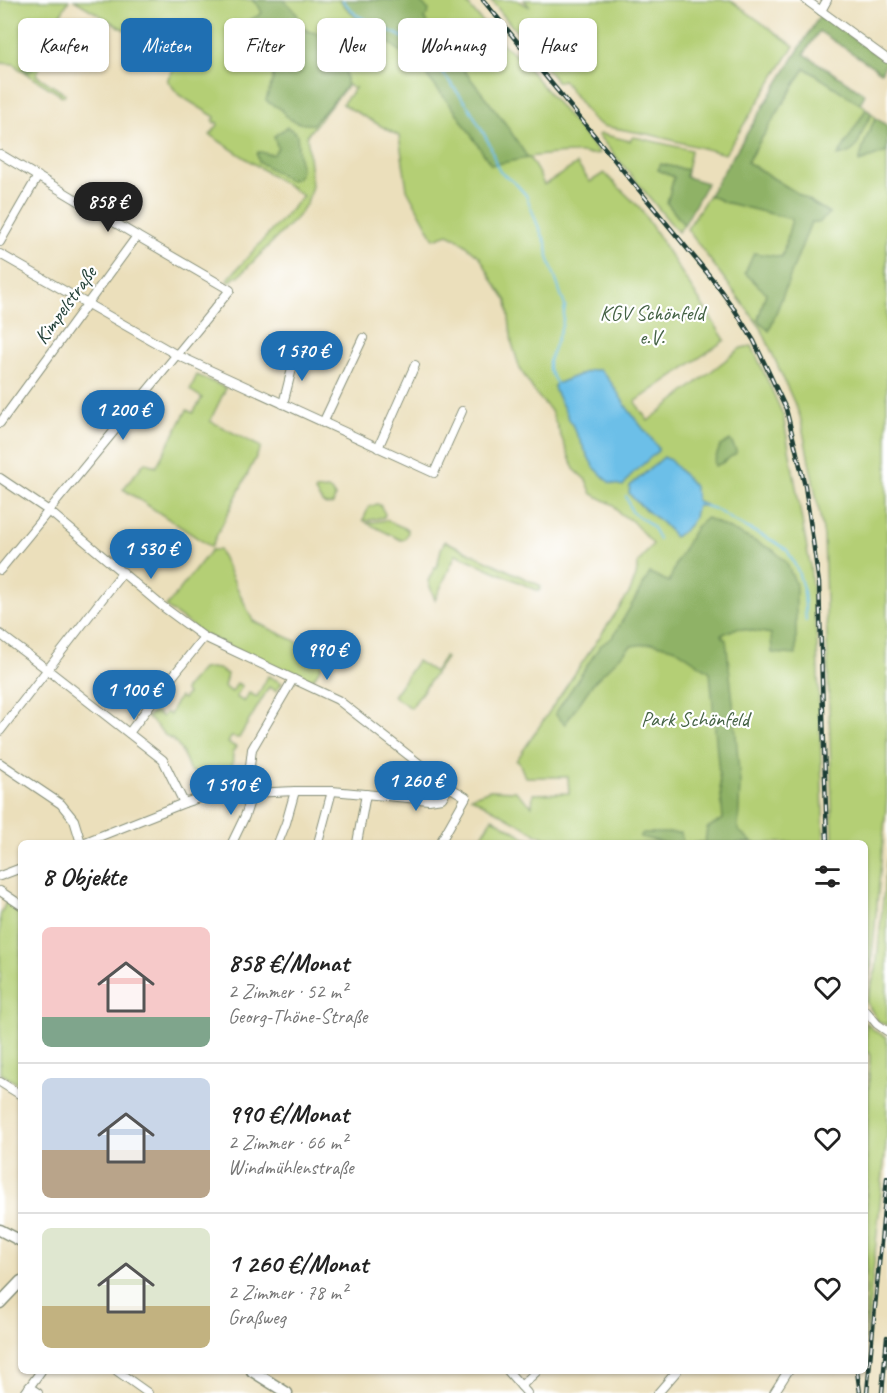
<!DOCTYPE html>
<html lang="de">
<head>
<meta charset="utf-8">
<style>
  :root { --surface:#fff; --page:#f6f6f6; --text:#222; --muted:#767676; --line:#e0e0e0; --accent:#1f6fb2 }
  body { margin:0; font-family:Caveat,sans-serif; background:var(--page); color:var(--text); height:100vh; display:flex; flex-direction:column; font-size:22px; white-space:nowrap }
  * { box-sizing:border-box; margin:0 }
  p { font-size:20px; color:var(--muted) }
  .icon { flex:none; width:33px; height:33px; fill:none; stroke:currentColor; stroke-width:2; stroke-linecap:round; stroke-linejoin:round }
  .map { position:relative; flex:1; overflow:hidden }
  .details { position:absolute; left:18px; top:840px; width:850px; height:534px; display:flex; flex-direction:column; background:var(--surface); border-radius:9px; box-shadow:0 2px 4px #0004 }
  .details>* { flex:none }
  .top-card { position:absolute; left:18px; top:18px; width:852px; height:54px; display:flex; gap:12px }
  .price { position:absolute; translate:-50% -51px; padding:0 14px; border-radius:21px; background:var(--accent); color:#fff; font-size:20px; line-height:39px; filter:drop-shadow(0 2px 3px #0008) }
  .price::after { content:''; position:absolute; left:50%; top:36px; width:18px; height:14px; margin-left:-9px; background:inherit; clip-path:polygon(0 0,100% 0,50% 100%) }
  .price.active { background:#222; color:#fff }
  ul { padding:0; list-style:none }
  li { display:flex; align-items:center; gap:18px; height:150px; padding:0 24px }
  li+li { border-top:2px solid var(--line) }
  li span { display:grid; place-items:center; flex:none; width:168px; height:120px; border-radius:9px; color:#555 }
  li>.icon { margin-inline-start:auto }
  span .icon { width:72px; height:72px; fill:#fffc; stroke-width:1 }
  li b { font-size:26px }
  h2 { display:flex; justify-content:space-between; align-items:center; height:72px; padding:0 24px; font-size:26px }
  .tag { padding:0 21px; border-radius:9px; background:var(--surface); box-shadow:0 2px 4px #0004; font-size:21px; line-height:54px }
  .tag.active { background:var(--accent); color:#fff }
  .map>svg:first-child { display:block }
</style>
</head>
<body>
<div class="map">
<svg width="887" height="1393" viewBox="0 0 887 1393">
  <rect width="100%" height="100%" fill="#fff"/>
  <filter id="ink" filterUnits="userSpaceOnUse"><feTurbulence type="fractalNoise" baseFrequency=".0167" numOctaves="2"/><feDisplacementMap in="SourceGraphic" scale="12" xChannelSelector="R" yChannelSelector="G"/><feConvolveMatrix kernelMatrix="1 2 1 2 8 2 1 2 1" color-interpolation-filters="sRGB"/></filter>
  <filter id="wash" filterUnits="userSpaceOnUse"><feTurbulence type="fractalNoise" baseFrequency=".008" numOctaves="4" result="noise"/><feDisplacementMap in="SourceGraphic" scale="24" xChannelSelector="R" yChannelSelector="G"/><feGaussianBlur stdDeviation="1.35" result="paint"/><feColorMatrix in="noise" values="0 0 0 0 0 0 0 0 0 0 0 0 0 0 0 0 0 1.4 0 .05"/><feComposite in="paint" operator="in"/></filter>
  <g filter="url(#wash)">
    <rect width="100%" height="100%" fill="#ebdfbb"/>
    <g fill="#b4cf75" stroke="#6a8654" stroke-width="1.5">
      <polygon points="0,0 69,0 47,38 53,42 36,75 65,94 64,96 62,96 19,69 14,64 0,63"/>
      <path d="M74,0H464L496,38L521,60L599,153C589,156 584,152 574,153C559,153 544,155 529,157L538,172L544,185L577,164L590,182L604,173L640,208L725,340L635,402L648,421L741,348L752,346L783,415L810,565L817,643L824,843H553L471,797L490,790L515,791L532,806L533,794L569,793L568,777H525L519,762L516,761L630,592L636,576L638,563L653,544L632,521L619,513L614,505L592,494L586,480L574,469L551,411L536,394L520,369L512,343L507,301L493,281L480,257L458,239L448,234L434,239L407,189L399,136L342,104L356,87L354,89L348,85L307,135L312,186L307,203L297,217L238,277L236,276L230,282L227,280L303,196L210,135L218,125L217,122L214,123L213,120L215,119V117L179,95L167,80L178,61L163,50L131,32H128Z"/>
      <polygon points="491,0 517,0 530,7 524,0 730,0 794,46 725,154 652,135 603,126 593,120 563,80 557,82"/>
      <polygon points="805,68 863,105 876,118 887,126 887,798 871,967 866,984 866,843 833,843 824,536 800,416 761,328 687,229 709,195 724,202 793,219 782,257 766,293 758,320 769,331 811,221 829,213 747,162"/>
      <polygon points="601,134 630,141 633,137 639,138 691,150 687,170 661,164 658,170 674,177 667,203 684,225 678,232 598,135"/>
      <polygon points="197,375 226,388 210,421 261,447 211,547 123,489 145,462 156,467 187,410 193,413 202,398 190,390"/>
      <path d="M328,489L331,491L335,497L333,504C323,508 321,500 315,492L316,490Z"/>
      <polygon points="377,504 380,505 385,514 384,517 365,521 363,520 369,507"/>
      <polygon points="386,520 407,529 408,532 405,539 401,540 367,523"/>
      <polygon points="445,541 541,586 539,591 456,554 435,600 428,581 435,567 437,568 441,549"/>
      <polygon points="211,550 219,550 253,621 323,654 321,667 310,684 205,635 166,607"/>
      <polygon points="444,657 446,658 411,708 393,696 417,661 434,672"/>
      <path d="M210,668L218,669L227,674L224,687L232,692L237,683L242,686L236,697L244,702L249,693L257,697L268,676L282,683L276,691L269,687L239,738L231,737L228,743L236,747L233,751L232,774L202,776L189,770C186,759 181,748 173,740C170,738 167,737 165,735C159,729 154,722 147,717L155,711L162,717L166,712L170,715L175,703L180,697L183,699L187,694L184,690L202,669Z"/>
      <polygon points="492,818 535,843 478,843"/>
      <polygon points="887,859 887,1026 878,1021 866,1002 876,970"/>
      <polygon points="7,900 21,909 21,1086 0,1073 0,916"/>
      <polygon points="866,1022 874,1031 887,1037 887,1134 866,1341 866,1149 870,1053 866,1052"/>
    </g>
    <g fill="#8fb266" stroke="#57784d" stroke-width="1.5">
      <path d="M252,0H284C288,4 294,9 297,14C299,19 299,24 303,27C309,35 317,31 325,35C338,41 348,73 346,87L313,124C303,125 293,123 285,115C280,110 284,111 279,108C274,105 270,105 266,100L273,79L272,59L269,54L237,38C233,35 233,32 234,27C244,22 254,19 262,13L259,7Z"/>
      <polygon points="339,0 417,0 429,10 428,14 424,19 503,120 528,158 491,165 456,112 419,66 354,16"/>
      <polygon points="820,15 887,62 881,72 819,31 804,54 865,94 860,104 805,68 747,162 829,213 819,223 811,222 769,331 758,320 766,293 745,273 754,253 782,257 792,219 724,202 709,195"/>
      <path d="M45,30H48L49,32L45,39L49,41L50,43C41,56 43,68 27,72L24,69L23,67C26,64 30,63 32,60C38,53 37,40 45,30Z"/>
      <path d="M866,109L872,114C869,119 866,123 864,128C857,144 859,152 838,156Z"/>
      <path d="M876,118L887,126V152L859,162C863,146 867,132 876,118Z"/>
      <path d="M287,127L295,132L297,135C298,142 298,149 299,156C300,167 305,179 289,180L259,162L257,155L258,152C264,151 268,156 274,154L278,148L274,137C277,132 283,131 287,127Z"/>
      <polygon points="661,164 687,170 686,177 707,183 684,225 667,203 674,177 658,170"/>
      <polygon points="730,440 736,450 736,453 722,463 715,466 714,463 720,446"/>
      <polygon points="707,518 773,550 786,562 796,584 796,655 772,653 771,634 737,628 721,635 726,640 734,711 740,784 738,830 753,843 692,843 705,842 707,828 723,819 710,672 676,649 653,643 631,646 594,682 565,724 555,714 600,646 613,637 650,573 669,582 677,561 696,527"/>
      <polygon points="643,833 681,833 683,843 666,843 640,837"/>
    </g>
    <g fill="#6cbfe8" stroke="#467e8e" stroke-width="1.5">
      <path d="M591,370H600C614,382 620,399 631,413C639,425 650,435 658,448V451L632,474L623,486L610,483L593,466L555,391L554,386L556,384Z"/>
      <path d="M664,457L670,460L693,485L695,490L696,500L707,506H697C695,509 695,513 694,517C691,525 682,533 674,537C663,518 641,511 629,493L630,486Z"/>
    </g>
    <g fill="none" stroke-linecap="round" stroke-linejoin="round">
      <g stroke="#6cbfe8" stroke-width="2">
        <polyline points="342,0 356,15 411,41 443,73 470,109 490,145 496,164 500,172 516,184 526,195 538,226 547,245 548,257 565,306 562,326 549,361 549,370 558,386"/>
        <path d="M626,496L632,512C648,524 650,519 659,540"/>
        <polyline points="705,506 715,509 739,524 775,542 787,550 798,571 804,592 806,621"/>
      </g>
    </g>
  </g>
  <g filter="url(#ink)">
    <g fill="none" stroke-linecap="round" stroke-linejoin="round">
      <defs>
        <g id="street">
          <polyline points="806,0 887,59"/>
          <polyline points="821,11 827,0"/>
          <polyline points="0,154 137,236 230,290 0,570"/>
          <polyline points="0,242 38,176"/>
          <polyline points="0,254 177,355 434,473 462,411"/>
          <polyline points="283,404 296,353"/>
          <polyline points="0,423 137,236"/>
          <polyline points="323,423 363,338"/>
          <polyline points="378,448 415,365"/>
          <polyline points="0,478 49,511 162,606 204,637 338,700 449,787 466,797 440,843"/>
          <polyline points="0,634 48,670 163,760 184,803"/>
          <polyline points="0,731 123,572"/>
          <polyline points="129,733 150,705 204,637"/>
          <polyline points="0,763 61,804 74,820 81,843"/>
          <polyline points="83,843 184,803 208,795 295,791 332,791 429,800 442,798 449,787"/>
          <polyline points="232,843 245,816 250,801 250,766 252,749 293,679"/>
          <polyline points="278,843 286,823 295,791"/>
          <polyline points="318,843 332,791"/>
          <polyline points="357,843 366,794"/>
          <polyline points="0,876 21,868"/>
          <polyline points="0,891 21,905"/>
          <polyline points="866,1011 877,1024 887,1031"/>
          <polyline points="0,1082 21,1095"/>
          <polyline points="117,1371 148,1393"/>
          <polyline points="508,1371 527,1393"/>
          <polyline points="521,1386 537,1371"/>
          <polyline points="29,1387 38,1393"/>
          <polyline points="25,1393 41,1371"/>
          <polyline points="658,1393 677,1371"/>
          <polyline points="774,1393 788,1371"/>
        </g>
        <g id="secondary">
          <polyline points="0,1230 21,1241"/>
          <polyline points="0,1303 21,1281"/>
          <polyline points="252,1371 287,1393"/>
        </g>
      </defs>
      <use href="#street" stroke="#858e78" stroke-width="10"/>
      <use href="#secondary" stroke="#858e78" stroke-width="13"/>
      <use href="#street" stroke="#fff" stroke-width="8"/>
      <use href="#secondary" stroke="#fff" stroke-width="10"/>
      <defs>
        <g id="rail">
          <polyline points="483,0 713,280 734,309 754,341 786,409 805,486 819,583 827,843"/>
          <polyline points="857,1371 860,1393"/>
          <polyline points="867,1393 887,1178"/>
          <polyline points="882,1393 887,1337"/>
        </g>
      </defs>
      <use href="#rail" stroke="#1f3d34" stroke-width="4.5"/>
      <use href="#rail" stroke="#fff" stroke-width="2" stroke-dasharray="7" stroke-linecap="butt"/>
    </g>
  </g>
  <g text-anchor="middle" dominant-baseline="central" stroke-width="4.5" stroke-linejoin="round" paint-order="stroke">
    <g font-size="21" fill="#1f3d34" stroke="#fff">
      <text transform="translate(65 305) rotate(-54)">Kimpelstraße</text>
    </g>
    <g font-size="21" fill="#446244" stroke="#fff">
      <text x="652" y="313">KGV Schönfeld<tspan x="652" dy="24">e.V.</tspan></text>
      <text x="695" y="719">Park Schönfeld</text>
    </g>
  </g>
</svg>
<b class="price active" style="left:108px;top:233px">858 €</b>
<b class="price" style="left:302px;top:382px">1 570 €</b>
<b class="price" style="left:123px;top:441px">1 200 €</b>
<b class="price" style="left:151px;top:580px">1 530 €</b>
<b class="price" style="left:327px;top:681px">990 €</b>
<b class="price" style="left:134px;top:721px">1 100 €</b>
<b class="price" style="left:416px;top:812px">1 260 €</b>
<b class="price" style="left:231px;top:816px">1 510 €</b>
<div class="top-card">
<a class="tag">Kaufen</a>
<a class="tag active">Mieten</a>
<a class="tag">Filter</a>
<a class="tag">Neu</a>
<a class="tag">Wohnung</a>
<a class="tag">Haus</a>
</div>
<section class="details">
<h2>8 Objekte<svg class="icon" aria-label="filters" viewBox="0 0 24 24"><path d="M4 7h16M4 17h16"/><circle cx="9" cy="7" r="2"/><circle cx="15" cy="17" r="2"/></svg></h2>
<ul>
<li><span style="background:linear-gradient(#f6c9c9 75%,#7fa58c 0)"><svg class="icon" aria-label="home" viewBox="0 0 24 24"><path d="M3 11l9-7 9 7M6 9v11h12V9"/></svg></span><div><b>858 €/Monat</b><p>2 Zimmer · 52 m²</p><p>Georg-Thöne-Straße</p></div><svg class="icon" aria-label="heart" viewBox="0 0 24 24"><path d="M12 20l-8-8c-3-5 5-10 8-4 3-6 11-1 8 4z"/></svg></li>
<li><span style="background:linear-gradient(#c9d6e8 60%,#b9a48a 0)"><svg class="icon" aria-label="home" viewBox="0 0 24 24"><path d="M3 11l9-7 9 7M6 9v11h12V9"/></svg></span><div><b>990 €/Monat</b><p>2 Zimmer · 66 m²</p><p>Windmühlenstraße</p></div><svg class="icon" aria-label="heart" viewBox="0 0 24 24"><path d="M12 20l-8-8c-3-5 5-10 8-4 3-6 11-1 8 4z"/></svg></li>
<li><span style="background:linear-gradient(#dfe7d0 65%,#c2b280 0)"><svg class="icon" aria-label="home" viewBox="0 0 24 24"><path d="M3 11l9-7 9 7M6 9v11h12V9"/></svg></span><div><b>1 260 €/Monat</b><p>2 Zimmer · 78 m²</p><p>Graßweg</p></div><svg class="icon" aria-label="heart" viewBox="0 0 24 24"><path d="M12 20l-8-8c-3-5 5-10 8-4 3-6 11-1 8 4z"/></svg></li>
</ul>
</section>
</div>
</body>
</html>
